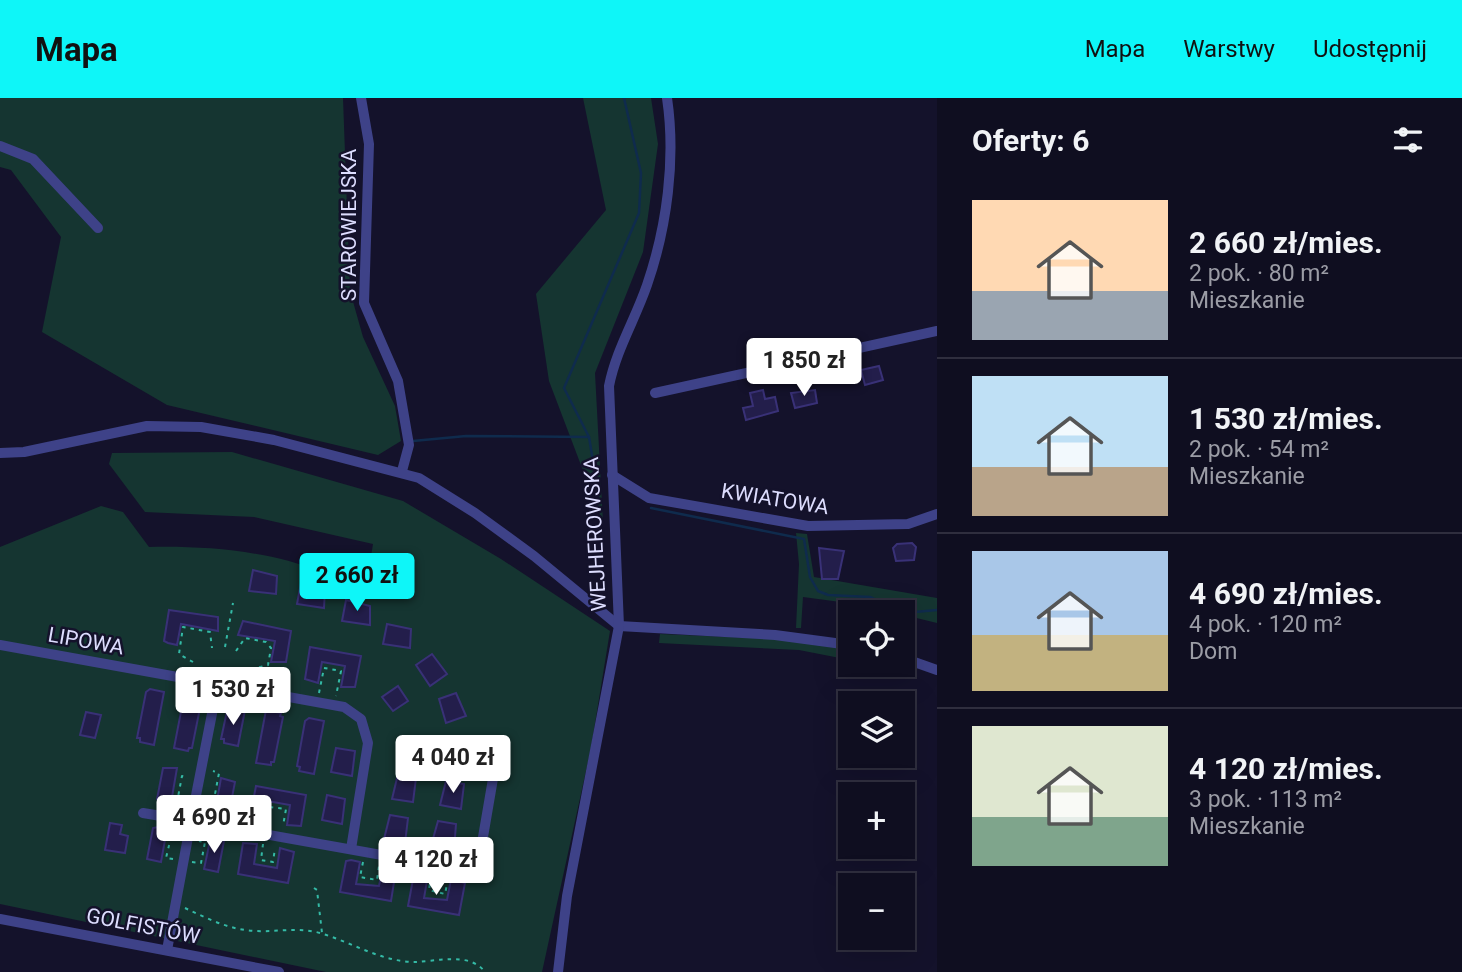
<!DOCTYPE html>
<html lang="pl">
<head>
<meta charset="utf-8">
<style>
  :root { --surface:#0f0e20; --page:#1d1c2d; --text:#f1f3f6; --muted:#9b9ca5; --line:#2f2e3e; --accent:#0ef6f8 }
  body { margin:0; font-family:Roboto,sans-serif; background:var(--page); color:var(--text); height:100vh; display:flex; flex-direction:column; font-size:26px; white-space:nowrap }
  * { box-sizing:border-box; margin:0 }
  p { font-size:23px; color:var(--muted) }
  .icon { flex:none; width:38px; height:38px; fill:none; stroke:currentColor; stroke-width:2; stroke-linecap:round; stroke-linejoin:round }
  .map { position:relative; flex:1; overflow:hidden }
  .panel { display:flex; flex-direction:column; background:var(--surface); width:525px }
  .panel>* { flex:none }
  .tools { position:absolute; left:838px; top:502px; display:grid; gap:14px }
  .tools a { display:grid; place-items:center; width:77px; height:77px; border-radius:0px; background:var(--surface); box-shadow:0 7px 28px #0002,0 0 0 2px var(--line); font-size:35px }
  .price { position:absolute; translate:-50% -60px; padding:0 16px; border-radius:7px; background:#fff; color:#222; font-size:23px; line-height:46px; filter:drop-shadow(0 2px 4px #0008) }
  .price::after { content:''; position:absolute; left:50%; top:42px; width:21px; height:16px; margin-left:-10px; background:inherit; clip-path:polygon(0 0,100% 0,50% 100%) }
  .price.current { background:var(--accent); color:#111 }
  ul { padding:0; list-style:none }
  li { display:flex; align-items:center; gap:21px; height:175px; padding:0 35px }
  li+li { border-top:2px solid var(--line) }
  li span { display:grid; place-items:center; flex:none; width:196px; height:140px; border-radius:0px; color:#555 }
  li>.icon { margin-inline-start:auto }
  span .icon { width:84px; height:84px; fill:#fffc; stroke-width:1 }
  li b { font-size:30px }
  h2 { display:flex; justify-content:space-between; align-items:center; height:84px; padding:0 35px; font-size:30px }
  header { display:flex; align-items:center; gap:42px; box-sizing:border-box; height:98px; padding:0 35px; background:var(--accent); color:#111 }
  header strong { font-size:33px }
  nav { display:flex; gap:38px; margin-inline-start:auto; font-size:24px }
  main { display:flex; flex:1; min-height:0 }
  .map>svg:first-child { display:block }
</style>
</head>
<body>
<header>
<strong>Mapa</strong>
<nav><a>Mapa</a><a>Warstwy</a><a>Udostępnij</a></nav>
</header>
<main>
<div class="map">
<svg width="937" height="874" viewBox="0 0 937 874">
  <rect width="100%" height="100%" fill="#14122b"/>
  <g fill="#153531">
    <polygon points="0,0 343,0 350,193 363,239 395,308 401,343 378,357 167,307 42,234 61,139 11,72 0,69"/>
    <polygon points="583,0 651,0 658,46 643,154 595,275 603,425 549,283 536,196 606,112"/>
    <path d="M232,354L403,403L501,461L610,533L591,650L542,874H326L0,806V449L101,408L123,414L149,449C196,448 243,451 289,463C315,470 340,483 366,489L373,446L254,419L145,414L109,366L112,355Z"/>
    <polygon points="796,435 807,436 814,479 937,500 937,525 863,507 803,499 801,530 796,530 799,466"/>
    <polygon points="660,536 776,541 850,551 850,562 799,552 659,545"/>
  </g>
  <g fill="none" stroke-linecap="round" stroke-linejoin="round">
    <g stroke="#0f2b4d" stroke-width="2.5">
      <polyline points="413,343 466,338 589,339"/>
      <polyline points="600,373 593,363 589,339 564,290 639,115 641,75 624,0"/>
      <polyline points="651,410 804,441 810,479 818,493 828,497 870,499 895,511 906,507 915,514 937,512"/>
    </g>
  </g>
  <g fill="#231e4b" stroke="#393177" stroke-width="2">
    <polygon points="879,268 883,282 865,287 861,272"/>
    <polygon points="763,292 765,301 775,299 778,313 746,322 743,310 753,308 750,295"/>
    <polygon points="815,292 817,305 795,310 791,295"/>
    <polygon points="912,445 916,449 914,462 896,463 893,450 897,446"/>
    <polygon points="819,450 844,453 838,481 822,481"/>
    <polygon points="253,472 277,478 276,496 249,493"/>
    <polygon points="301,485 325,491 324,510 297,506"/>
    <polygon points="346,502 370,508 370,527 342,523"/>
    <polygon points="169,512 218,519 218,533 181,526 177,547 168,545 164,543"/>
    <polygon points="243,523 291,533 286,564 271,564 275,543 238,537"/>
    <polygon points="387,526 411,531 410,550 383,546"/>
    <polygon points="310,549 361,558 355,589 341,589 345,568 322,564 318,585 305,581"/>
    <polygon points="432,556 447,576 430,588 416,567"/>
    <polygon points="398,588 408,603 393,613 382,599"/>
    <polygon points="150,591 164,594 154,647 140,644 140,640 137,640 146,594"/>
    <polygon points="456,595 466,618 446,625 439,601"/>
    <polygon points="184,598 198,600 198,604 201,605 192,650 189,650 188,653 174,650"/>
    <polygon points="231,610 245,612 238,648 224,645 224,641 221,641 227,613 230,613"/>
    <polygon points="266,612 281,615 280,618 283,619 274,664 271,664 271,667 256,665"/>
    <polygon points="86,614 101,617 95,640 80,637"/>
    <polygon points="309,620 324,623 314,676 299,673 300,669 297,668 305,623"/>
    <polygon points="450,641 468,641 470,666 449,666"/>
    <polygon points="402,642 421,642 422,659 401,659"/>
    <polygon points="336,650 355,653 352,678 331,674"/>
    <polygon points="163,670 177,670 171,705 157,701"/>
    <polygon points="398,676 416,680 413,704 392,701"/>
    <polygon points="221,680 235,684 229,715 224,716 215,714"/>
    <polygon points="446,683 464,686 461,711 440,707"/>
    <polygon points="256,688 306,697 301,728 287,727 290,707 267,703 264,724 250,719"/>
    <polygon points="327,697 345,701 342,726 322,722"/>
    <polygon points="390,717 408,720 405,745 384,741"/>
    <polygon points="438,723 456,726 454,752 431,748"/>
    <polygon points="110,725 122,727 120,736 128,738 125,755 105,752"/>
    <polygon points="158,729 167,731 161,764 147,761 153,730"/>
    <polygon points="211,738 224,743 218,774 204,771"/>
    <polygon points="243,745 257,746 254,766 277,770 280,750 294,754 288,785 238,776"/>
    <polygon points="351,762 360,764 356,786 379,788 383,768 396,772 391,803 340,794 346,763"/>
    <polygon points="414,776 428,777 424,800 447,802 451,781 465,785 459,817 408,808"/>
  </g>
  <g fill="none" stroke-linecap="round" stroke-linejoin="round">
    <g stroke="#34baa6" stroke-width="2" stroke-dasharray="3.5 5" stroke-linecap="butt">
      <polyline points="225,549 233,505"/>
      <polyline points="236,553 245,540 266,544 271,550 268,567 248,572"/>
      <polyline points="193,564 179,556 183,529 210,534 212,550"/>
      <polyline points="319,595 324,570 341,573 336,598"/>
      <polyline points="184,701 178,699 182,678 188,680"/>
      <polyline points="203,711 212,712 219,675 213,673"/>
      <polyline points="267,726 270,709 286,711 283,728"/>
      <polyline points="263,746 261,762 273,764 275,750"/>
      <polyline points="173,761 166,760 171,739 175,740"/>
      <polyline points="192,764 201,765 205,744 199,743"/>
      <polyline points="363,764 360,779 377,782 379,768"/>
      <polyline points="431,778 429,792 445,796 448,781"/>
      <polyline points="314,790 317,792 322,835"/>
      <path d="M185,810C204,819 224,829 245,832C270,836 295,828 320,835C351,844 380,863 413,864C436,864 469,853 485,874"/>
    </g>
    <g stroke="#3e4288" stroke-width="10">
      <polyline points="361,0 369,46 364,205 398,283 409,347 402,373"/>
      <polyline points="0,48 33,61 98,130"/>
      <polyline points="655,295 937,233"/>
      <polyline points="0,355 24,354 147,328 201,329 274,342 419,380 475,415 534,458 619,528 775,537 850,547"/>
      <polyline points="612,377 649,400 808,428 908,426 937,416"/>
      <polyline points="0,547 344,609 361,621 368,645 351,751"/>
      <polyline points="903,560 937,572"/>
      <polyline points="143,715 191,723 218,585"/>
      <polyline points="0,821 279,874"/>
      <polyline points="167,852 191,723 477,774 495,669"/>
      <path d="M558,874L567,798L619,528L609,288C616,252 635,222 647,187C667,129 676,61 667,0"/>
    </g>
  </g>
  <g text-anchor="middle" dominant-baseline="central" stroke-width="5" stroke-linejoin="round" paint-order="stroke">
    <g font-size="21" fill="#ddddfe" stroke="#14122b">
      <text transform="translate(349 127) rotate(-90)">STAROWIEJSKA</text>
      <text transform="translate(775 401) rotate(9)">KWIATOWA</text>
      <text transform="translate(595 436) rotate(-93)">WEJHEROWSKA</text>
      <text transform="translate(86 543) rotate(10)">LIPOWA</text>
      <text transform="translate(143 828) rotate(11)">GOLFISTÓW</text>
    </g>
  </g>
</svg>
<div class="tools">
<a><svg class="icon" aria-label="locate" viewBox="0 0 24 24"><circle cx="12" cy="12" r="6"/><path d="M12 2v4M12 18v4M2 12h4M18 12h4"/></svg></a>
<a><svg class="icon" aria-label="layers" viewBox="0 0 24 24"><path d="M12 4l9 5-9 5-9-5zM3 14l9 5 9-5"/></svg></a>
<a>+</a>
<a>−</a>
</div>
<b class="price" style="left:804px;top:300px">1 850 zł</b>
<b class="price current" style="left:357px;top:515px">2 660 zł</b>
<b class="price" style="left:233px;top:629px">1 530 zł</b>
<b class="price" style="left:453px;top:697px">4 040 zł</b>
<b class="price" style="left:214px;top:757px">4 690 zł</b>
<b class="price" style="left:436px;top:799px">4 120 zł</b>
</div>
<section class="panel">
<h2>Oferty: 6<svg class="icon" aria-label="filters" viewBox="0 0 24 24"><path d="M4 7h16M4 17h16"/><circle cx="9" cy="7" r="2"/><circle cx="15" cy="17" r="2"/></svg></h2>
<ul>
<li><span style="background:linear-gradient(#ffd9b3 65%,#9aa5b1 0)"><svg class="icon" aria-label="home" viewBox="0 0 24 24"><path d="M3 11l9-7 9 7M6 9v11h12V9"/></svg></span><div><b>2 660 zł/mies.</b><p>2 pok. · 80 m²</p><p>Mieszkanie</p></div></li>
<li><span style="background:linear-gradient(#bfe0f5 65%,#b9a48a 0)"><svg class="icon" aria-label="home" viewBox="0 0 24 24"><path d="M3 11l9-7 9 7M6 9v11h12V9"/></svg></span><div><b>1 530 zł/mies.</b><p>2 pok. · 54 m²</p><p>Mieszkanie</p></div></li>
<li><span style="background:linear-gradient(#a9c7e8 60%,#c2b280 0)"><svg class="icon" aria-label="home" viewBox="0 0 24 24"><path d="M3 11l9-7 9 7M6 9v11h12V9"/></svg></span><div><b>4 690 zł/mies.</b><p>4 pok. · 120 m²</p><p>Dom</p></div></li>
<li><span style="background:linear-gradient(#dfe7d0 65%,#7fa58c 0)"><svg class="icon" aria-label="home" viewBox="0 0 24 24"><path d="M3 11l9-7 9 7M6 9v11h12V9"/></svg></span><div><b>4 120 zł/mies.</b><p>3 pok. · 113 m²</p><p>Mieszkanie</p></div></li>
</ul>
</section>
</main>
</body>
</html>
